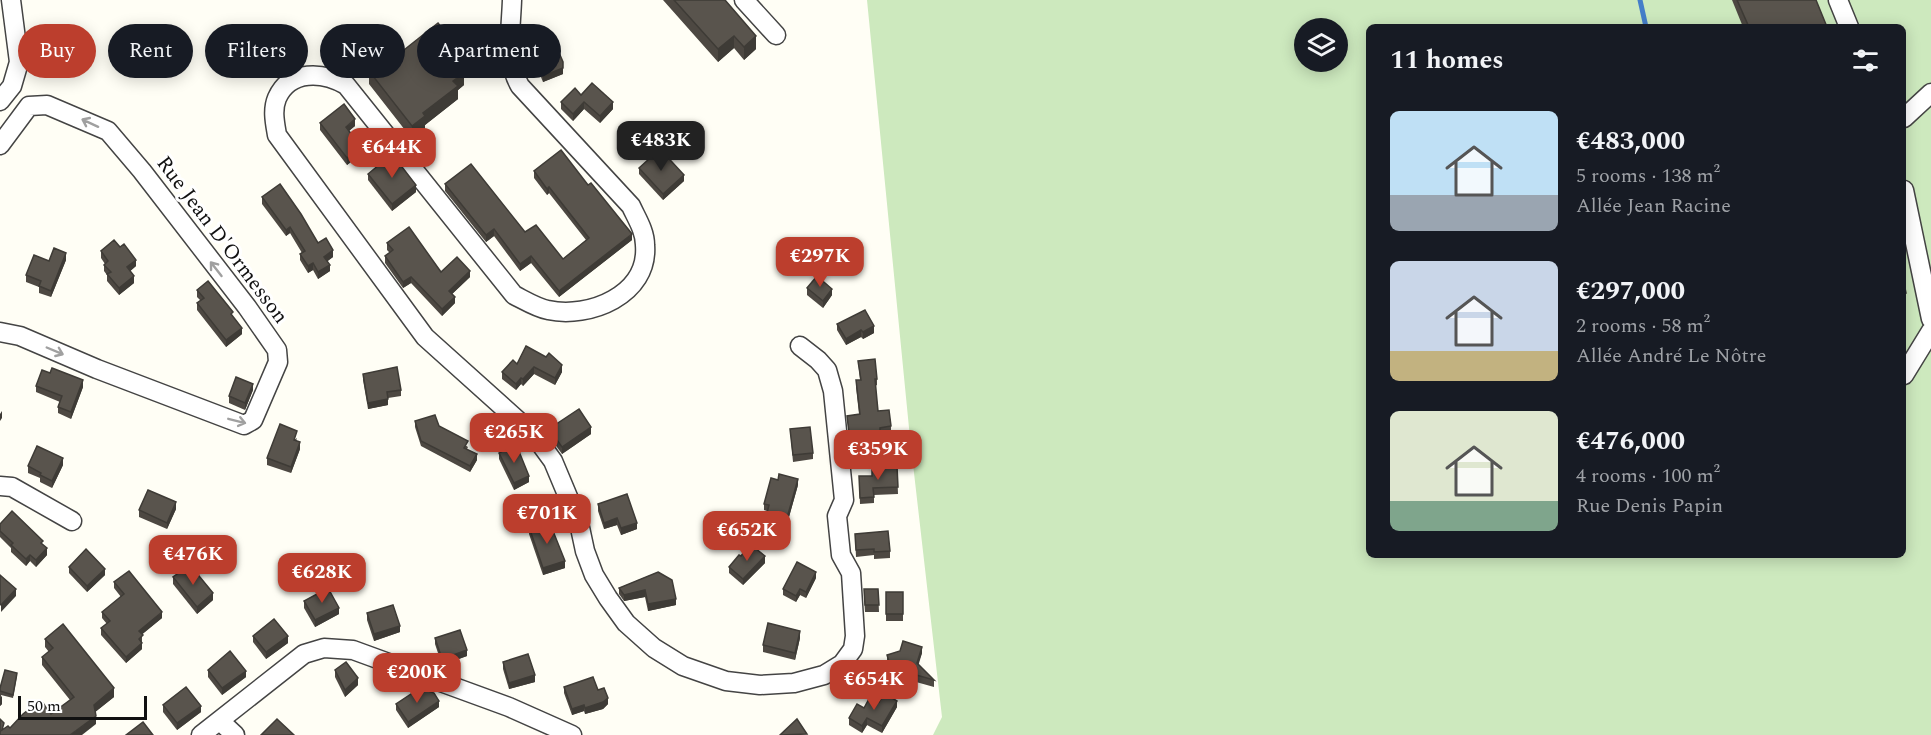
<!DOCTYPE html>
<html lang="en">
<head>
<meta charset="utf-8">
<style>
  :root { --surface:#171b24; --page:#20242c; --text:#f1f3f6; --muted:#9ea1a6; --accent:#bc3e2d }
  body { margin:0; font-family:Spectral,serif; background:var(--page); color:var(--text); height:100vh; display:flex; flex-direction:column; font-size:22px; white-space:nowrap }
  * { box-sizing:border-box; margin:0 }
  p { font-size:20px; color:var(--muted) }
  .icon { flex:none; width:33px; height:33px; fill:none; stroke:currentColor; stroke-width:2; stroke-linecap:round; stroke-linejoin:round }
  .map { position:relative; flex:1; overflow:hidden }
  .side { position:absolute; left:1366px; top:24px; width:540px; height:534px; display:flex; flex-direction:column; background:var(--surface); border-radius:9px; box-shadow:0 3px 15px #0003 }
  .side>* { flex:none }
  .guide { position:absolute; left:18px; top:24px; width:570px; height:54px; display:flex; gap:12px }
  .tools { position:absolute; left:1294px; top:18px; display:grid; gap:12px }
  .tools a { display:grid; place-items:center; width:54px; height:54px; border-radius:50%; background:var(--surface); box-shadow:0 3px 15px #0003; font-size:30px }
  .scale { position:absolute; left:18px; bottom:15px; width:129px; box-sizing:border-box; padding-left:6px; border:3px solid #111; border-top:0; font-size:16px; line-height:21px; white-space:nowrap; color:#111; -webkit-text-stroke:4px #fff; paint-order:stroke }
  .price { position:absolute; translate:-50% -51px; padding:0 14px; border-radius:12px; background:var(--accent); color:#fff; font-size:20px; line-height:39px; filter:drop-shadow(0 2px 3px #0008) }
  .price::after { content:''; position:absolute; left:50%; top:36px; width:18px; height:14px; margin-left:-9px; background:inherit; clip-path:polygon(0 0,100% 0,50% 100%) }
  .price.active { background:#222; color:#fff }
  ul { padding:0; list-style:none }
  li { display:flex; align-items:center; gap:18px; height:150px; padding:0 24px }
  li span { display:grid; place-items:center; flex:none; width:168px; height:120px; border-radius:9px; color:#555 }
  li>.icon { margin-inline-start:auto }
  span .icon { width:72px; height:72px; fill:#fffc; stroke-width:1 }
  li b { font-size:26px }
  h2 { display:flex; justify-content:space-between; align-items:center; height:72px; padding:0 24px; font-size:26px }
  .tag { padding:0 21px; border-radius:27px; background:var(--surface); box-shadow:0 3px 15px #0003; font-size:21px; line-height:54px }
  .tag.active { background:var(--accent); color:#fff }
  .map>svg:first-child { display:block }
</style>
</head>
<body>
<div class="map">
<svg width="1931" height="735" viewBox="0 0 1931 735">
  <rect width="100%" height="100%" fill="#fffef5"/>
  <path fill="#cde9be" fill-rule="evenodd" d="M867,0H1931V735H933L942,717L910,438ZM1370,27H1904V555H1370ZM1305,28H1338V62H1305Z"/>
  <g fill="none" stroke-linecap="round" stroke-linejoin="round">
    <polyline stroke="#457ec9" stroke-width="5" points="1640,0 1646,27"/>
    <defs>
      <g id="minor">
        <path d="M512,0C511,30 505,60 520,86L631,206C637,219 645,231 645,245C649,295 589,319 548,310C537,308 524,300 514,295L346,85C323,72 290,69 277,98C272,110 275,123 277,135L425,337L534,435L553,461L579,523L585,551L594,575L608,598L626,623L654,648L683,666L726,681L760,685L794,683L824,675L842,664L853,649L855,636L851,573L841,555L837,516L844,500L833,391L827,370L818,360L800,346"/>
        <polyline points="744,0 776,35"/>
        <polyline points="1838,0 1849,27"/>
        <polyline points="0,101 12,86 19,62 11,0"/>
        <polyline points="1904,118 1931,93"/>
        <polyline points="0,145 29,106 47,105 108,131 142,171 247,307 277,350 278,362 253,420 244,425 97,369 20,336 0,332"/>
        <polyline points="1904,190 1931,319"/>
        <polyline points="1904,375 1931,331"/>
        <polyline points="0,486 12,487 72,521"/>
        <polyline points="220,721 235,735"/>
        <polyline points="201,735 304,654 324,648 353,650 509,707 572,735"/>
      </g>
    </defs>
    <use href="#minor" stroke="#444" stroke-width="21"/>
    <use href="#minor" stroke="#fff" stroke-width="18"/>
  </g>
  <g fill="#4d4842">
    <polygon points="663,0 725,0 756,49 744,60 734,48 718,62"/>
    <polygon points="1732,0 1816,0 1743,27"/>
    <polygon points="529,41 563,74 543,82 529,48"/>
    <polygon points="450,44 452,58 464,85 458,90 458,99 425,125 425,129 412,139 369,84 369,71 385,65"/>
    <polygon points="581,95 613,109 600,123 584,109 573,121 561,109 561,102"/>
    <polygon points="320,123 355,126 349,131 361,154 347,165 320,130"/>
    <polygon points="639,168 684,181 663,200 639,174"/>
    <polygon points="534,171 588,185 632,240 559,297 531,263 520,271 494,236 486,242 445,191 445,184 525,232 563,259 586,240 549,193 547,195 534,178"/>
    <polygon points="368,174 416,192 392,211 368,180"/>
    <polygon points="262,197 318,243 333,257 327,261 330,271 318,279 313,270 308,273 300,260 300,254 302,253 290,233 286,236 262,204"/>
    <polygon points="387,243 441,272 470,277 452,294 455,303 442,316 411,283 403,288 385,263 385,256 390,253 387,250"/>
    <polygon points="101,251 136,266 130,271 134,283 119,295 107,281 107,275 104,271 104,265 105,264 101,258"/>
    <polygon points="66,260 51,297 39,293 39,287 26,282 26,275 49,261"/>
    <polygon points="1904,283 1906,293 1906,299 1904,300"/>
    <polygon points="807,288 832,295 823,308 807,295"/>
    <polygon points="197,290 233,317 242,334 226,347 197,310 197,303 201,301 197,297"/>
    <polygon points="837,324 874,333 863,339 861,337 846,345 837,330"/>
    <polygon points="858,361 877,379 877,385 875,386 878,411 891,426 891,433 880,434 880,438 861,440 860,437 849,439 847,416 859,414 856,387 856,380 860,380"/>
    <polygon points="517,364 562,372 555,385 534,374 523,386 521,384 516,390 502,379 502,372"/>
    <polygon points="363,374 401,390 401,396 388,398 388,405 368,409 363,380"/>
    <polygon points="36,386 83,387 71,419 58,413 58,407 60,402 36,392"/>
    <polygon points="253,390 245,410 229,403 229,396"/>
    <polygon points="415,421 439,426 468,447 467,449 477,460 470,472 421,446 415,427"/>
    <polygon points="549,429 591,434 562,454 549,436"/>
    <polygon points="790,429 813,453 813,459 793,462"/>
    <polygon points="297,438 296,441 300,449 291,473 267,465 267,458"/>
    <polygon points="499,453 529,482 514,490 499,459"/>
    <polygon points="63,465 52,488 40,482 40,478 28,473 28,466"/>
    <polygon points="897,466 898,494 874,495 874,503 860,504 859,476 872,476"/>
    <polygon points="798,485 787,524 767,519 767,511 764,510 764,504"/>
    <polygon points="598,504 637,529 621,535 617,525 604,529 598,511"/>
    <polygon points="176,509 167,529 139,517 139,510"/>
    <polygon points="0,524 43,545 47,555 36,567 30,561 26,566 11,552 11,548 0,537"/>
    <polygon points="529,527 565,568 543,575 529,534"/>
    <polygon points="855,534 890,551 890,558 874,559 874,555 856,557"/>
    <polygon points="741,556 765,563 743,585 729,573 729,567"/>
    <polygon points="69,567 105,575 87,592 69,573"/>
    <polygon points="658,572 676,605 648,611 645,597 624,601 619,594 619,588"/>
    <polygon points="173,577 213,600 197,614 173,584"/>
    <polygon points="816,578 806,598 800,595 796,602 783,595 783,589"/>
    <polygon points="114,582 162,618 142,634 142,649 126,663 101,635 101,628 107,624 102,618 102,612 121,597 114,588"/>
    <polygon points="878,589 879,612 865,612 864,595"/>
    <rect x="886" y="592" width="17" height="29"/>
    <polygon points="304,601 339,614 315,627 304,608"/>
    <polygon points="367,613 400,632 374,641 367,620"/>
    <polygon points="253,636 288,643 266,659 253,642"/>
    <polygon points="435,638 467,656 442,665 435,644"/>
    <polygon points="800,638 795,660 763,652 763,645"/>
    <polygon points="45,639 114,697 95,712 96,724 4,728 10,728 51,714 70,700 42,665 42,657 49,652 45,647"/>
    <polygon points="922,653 918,664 934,680 934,687 891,675 887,662 887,655"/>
    <polygon points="503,662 535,682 509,689 503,669"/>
    <polygon points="208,670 246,677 222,695 208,677"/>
    <polygon points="335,670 358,685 345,697 335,677"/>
    <polygon points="17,676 13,698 1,695 2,704 0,706 0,688"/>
    <polygon points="564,687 608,704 603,709 585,714 584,711 572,715 564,693"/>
    <polygon points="879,702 897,707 882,733 867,725 862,733 849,725 849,718 864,708"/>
    <polygon points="396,704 439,707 408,728 396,710"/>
    <polygon points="163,705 201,712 177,730 163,712"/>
  </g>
  <g fill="#3e3b36">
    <polygon points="734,36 734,48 718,62 718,49"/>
    <polygon points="756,36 756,49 744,60 744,47"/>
    <polygon points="450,39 450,48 452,46 452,59 447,51 448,41"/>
    <polygon points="563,68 563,74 543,82 543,76"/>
    <polygon points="464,73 464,85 458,90 458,99 425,125 425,129 412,139 412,126 453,81"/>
    <polygon points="584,102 584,109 573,121 573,114"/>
    <polygon points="613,102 613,109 600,123 600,116"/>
    <polygon points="355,119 355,126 346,133 346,127"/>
    <polygon points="361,147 361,154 347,165 347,158"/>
    <polygon points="684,175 684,181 663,200 663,194"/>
    <polygon points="416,185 416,192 392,211 392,204"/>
    <polygon points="549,187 549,193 547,195 547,189"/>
    <polygon points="290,227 290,233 286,236 286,230"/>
    <polygon points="494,229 494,236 486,242 486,235"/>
    <polygon points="632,234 632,240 559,297 559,291"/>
    <polygon points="333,250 333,257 324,264 324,257"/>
    <polygon points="66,253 66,260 51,297 51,291"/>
    <polygon points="531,256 531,263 520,271 520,264"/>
    <polygon points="136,260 136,266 127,274 127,267"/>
    <polygon points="313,263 313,270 308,273 308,266"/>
    <polygon points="330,265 330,271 318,279 318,272"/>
    <polygon points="470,271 470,277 449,297 449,291"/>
    <polygon points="134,276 134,283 119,295 119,288"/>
    <polygon points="411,277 411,283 403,288 403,282"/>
    <polygon points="832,289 832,295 823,308 823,301"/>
    <polygon points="455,297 455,303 442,316 442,309"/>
    <polygon points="874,326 874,333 863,339 863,332"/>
    <polygon points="242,328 242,334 226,347 226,340"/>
    <polygon points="861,330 861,337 846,345 846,339"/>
    <polygon points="562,365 562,372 555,385 555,378"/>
    <polygon points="534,367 534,374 523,386 523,379"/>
    <polygon points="521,378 521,384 516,390 516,384"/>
    <polygon points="83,380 83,387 71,419 71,412"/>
    <polygon points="253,384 253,390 245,410 245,403"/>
    <polygon points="388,399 388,405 368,409 368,403"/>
    <polygon points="2,411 2,418 0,421 0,414"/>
    <polygon points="591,427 591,434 562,454 562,447"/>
    <polygon points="300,442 300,449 291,473 291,467"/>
    <polygon points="477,454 477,460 470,472 470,466"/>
    <polygon points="63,458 63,465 52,488 52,481"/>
    <polygon points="529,476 529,482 514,490 514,483"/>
    <polygon points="798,479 798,485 787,524 787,518"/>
    <polygon points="176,502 176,509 167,529 167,523"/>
    <polygon points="617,518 617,525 604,529 604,523"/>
    <polygon points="637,523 637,529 621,535 621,528"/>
    <polygon points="47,548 47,555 36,567 36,560"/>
    <polygon points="30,555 30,561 26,566 26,559"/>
    <polygon points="765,556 765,563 743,585 743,579"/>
    <polygon points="565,561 565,568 543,575 543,568"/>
    <polygon points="105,569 105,575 87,592 87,586"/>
    <polygon points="816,572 816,578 806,598 806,592"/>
    <polygon points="16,589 16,596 1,612 1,605"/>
    <polygon points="800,589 800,595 796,602 796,596"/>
    <polygon points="645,590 645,597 624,601 624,595"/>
    <polygon points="213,593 213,600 197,614 197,607"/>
    <polygon points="676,599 676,605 648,611 648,604"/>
    <polygon points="339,608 339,614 315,627 315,620"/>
    <polygon points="162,612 162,618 139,637 139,631"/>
    <polygon points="400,626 400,632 374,641 374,634"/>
    <polygon points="800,631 800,638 795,660 795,653"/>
    <polygon points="288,636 288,643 266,659 266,652"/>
    <polygon points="142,643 142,649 126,663 126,657"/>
    <polygon points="922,647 922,653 917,670 917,663"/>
    <polygon points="467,650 467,656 442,665 442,659"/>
    <polygon points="246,671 246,677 222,695 222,688"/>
    <polygon points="535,675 535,682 509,689 509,683"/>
    <polygon points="358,678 358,685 345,697 345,690"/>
    <polygon points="114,688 114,697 94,713 94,705"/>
    <polygon points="2,696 2,704 0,706 0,698"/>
    <polygon points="608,698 608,704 603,709 585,714 585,708"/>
    <polygon points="439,701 439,707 408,728 408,722"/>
    <polygon points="897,701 897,707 882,733 882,726"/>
    <polygon points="584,705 584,711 572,715 572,709"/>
    <polygon points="201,706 201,712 177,730 177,723"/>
    <polygon points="96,716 96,724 82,735 70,735"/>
    <polygon points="867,718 867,725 862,733 862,726"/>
  </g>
  <g fill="#59544d" stroke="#3e3b36" stroke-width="1.5">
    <polygon points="674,0 725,0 756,36 744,47 734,36 718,49"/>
    <polygon points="1737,0 1816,0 1827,27 1744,27 1748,25"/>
    <polygon points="438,23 450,39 448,41 452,46 447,51 464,73 453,81 458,86 423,113 425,116 412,126 369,71 382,61 385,65"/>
    <polygon points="550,32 563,62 563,68 543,76 529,41"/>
    <polygon points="592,83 613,102 600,116 584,102 573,114 561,102 575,88 581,95"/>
    <polygon points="344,104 355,119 346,127 361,147 347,158 320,123"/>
    <polygon points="660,149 684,175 663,194 639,168"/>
    <polygon points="561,150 588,185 591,183 632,234 559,291 531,256 520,264 494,229 486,235 445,184 471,164 525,232 536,225 563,259 589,238 549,187 547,189 534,171"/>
    <polygon points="392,154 416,185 392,204 368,174"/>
    <polygon points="280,184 301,214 318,243 326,238 333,250 324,257 330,265 318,272 313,263 308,266 300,254 305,251 290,227 286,230 262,197"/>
    <polygon points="409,227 441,272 457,257 470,271 449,291 455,297 442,309 411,277 403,282 385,256 393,250 387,243"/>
    <polygon points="114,240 120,247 124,244 136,260 127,267 134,276 119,288 107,274 111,272 104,265 108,261 101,251"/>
    <polygon points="54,248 66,253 51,291 39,286 41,281 26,275 34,255 49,261"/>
    <polygon points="817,276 832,289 823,301 807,288"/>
    <polygon points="208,281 233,312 231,314 242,328 226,340 197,303 204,298 197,290"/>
    <polygon points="1904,283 1906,293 1904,293"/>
    <polygon points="865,310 874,326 863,332 861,330 846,339 837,324"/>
    <polygon points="526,346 546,357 549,353 562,365 555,378 534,367 523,379 521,378 516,384 502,372 513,360 517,364"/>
    <polygon points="875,359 877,379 875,379 878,411 889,410 891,426 880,428 880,431 861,434 860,431 849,432 847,416 860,414 856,380 861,380 858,361"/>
    <polygon points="397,367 401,390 387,392 388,399 368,403 363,374"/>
    <polygon points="52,368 83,380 71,412 58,407 62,396 36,386 42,370 50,373"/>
    <polygon points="236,377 253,384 245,403 229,396"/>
    <polygon points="579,409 591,427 562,447 549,429"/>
    <polygon points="435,415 439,426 468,441 464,448 477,454 470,466 421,441 415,421"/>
    <polygon points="280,424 297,431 294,440 300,442 291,467 267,458"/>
    <polygon points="810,427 813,453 793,455 790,429"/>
    <polygon points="516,444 529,476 514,483 499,453"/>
    <polygon points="37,446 63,458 52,481 40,475 41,473 28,466"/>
    <polygon points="897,466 898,487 873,488 874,497 860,498 859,476 872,476 872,468"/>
    <polygon points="779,474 798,479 787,518 767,513 769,505 764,504 771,478 778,480"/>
    <polygon points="148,490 176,502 167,523 139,510"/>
    <polygon points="627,494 637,523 621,528 617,518 604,523 598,504"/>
    <polygon points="12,511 43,541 41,543 47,548 36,560 30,555 26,559 11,545 13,543 0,531 0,524"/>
    <polygon points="549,521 565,561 543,568 529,527"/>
    <polygon points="888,531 890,551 874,552 874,549 856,550 855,534"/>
    <polygon points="750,544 765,556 743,579 729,567 739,555 741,556"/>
    <polygon points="86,549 105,569 87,586 69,567"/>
    <polygon points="797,562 816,572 806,592 800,589 796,596 783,589"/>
    <polygon points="190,565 213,593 197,607 173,577"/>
    <polygon points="129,571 162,612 139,631 143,635 139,639 142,643 126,657 101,628 110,621 102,612 124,594 114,582"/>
    <polygon points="658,572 672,580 676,599 648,604 645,590 624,595 619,588"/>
    <polygon points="0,575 16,589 1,605 0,604"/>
    <polygon points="328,588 339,608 315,620 304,601"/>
    <polygon points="864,589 878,589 879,605 865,605"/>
    <rect x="886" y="592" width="17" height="22"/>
    <polygon points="393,605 400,626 374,634 367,613"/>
    <polygon points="274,619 288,636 266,652 253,636"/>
    <polygon points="768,623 800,631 795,653 763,645"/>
    <polygon points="63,624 114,688 94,705 96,716 70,735 0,735 0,719 4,723 2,730 8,726 10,728 23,714 37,703 43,703 51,714 74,697 42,657 53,648 45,639"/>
    <polygon points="460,630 467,650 442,659 435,638"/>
    <polygon points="903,641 922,647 917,663 934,680 891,668 887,655 900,651"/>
    <polygon points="230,651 246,671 222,688 208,670"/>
    <polygon points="528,654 535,675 509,683 503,662"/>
    <polygon points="346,662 358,678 345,690 335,670"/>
    <polygon points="5,670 17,673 13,695 0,691 0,688"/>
    <polygon points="593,677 598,690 604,688 608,698 603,702 585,708 584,705 572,709 564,687"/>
    <polygon points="186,687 201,706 177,723 163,705"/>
    <polygon points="420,688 434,693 439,701 408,722 396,704"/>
    <polygon points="884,693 897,701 882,726 867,718 862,726 849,718 857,704 864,708 870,697 879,702"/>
    <polygon points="277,719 294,735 261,735"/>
    <polygon points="797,719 807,734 780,735"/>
    <polygon points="143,722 153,735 126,735"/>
  </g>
  <defs><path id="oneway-shaft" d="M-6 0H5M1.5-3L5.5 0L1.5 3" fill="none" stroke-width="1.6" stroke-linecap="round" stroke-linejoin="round" transform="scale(1.5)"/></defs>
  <g stroke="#a0a0a0">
    <use href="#oneway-shaft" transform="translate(90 123) rotate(-155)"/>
    <use href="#oneway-shaft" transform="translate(216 269) rotate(-128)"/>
    <use href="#oneway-shaft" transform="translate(55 351) rotate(23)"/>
    <use href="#oneway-shaft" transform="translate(237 421) rotate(14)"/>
  </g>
  <g text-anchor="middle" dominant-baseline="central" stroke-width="6" stroke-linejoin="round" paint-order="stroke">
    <g font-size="21" fill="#111" stroke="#fff">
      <text transform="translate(222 240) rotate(53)">Rue Jean D'Ormesson</text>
    </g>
  </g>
</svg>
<div class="tools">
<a><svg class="icon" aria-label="layers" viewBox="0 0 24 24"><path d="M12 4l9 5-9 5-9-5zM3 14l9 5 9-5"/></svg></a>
</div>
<div class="scale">50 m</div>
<b class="price active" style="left:661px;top:172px">€483K</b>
<b class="price" style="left:392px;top:179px">€644K</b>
<b class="price" style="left:820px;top:288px">€297K</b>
<b class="price" style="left:514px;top:464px">€265K</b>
<b class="price" style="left:878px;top:481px">€359K</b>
<b class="price" style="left:547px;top:545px">€701K</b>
<b class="price" style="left:747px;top:562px">€652K</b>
<b class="price" style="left:193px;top:586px">€476K</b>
<b class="price" style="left:322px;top:604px">€628K</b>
<b class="price" style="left:417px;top:704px">€200K</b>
<b class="price" style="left:874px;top:711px">€654K</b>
<div class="guide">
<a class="tag active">Buy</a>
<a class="tag">Rent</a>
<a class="tag">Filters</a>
<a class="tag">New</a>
<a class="tag">Apartment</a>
</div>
<section class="side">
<h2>11 homes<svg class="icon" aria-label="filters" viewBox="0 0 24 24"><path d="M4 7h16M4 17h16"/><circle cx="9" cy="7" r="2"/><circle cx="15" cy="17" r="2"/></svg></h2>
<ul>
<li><span style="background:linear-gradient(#bfe0f5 70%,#9aa5b1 0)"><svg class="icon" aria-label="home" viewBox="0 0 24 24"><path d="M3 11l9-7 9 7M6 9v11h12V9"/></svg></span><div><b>€483,000</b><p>5 rooms · 138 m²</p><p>Allée Jean Racine</p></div></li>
<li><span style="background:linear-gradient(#c9d6e8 75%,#c2b280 0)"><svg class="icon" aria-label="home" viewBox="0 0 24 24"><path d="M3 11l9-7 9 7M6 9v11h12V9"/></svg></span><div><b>€297,000</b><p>2 rooms · 58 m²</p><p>Allée André Le Nôtre</p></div></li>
<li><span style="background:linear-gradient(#dfe7d0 75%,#7fa58c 0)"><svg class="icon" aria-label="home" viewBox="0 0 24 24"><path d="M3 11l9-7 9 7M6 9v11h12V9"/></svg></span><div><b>€476,000</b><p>4 rooms · 100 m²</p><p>Rue Denis Papin</p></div></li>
</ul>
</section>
</div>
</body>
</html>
